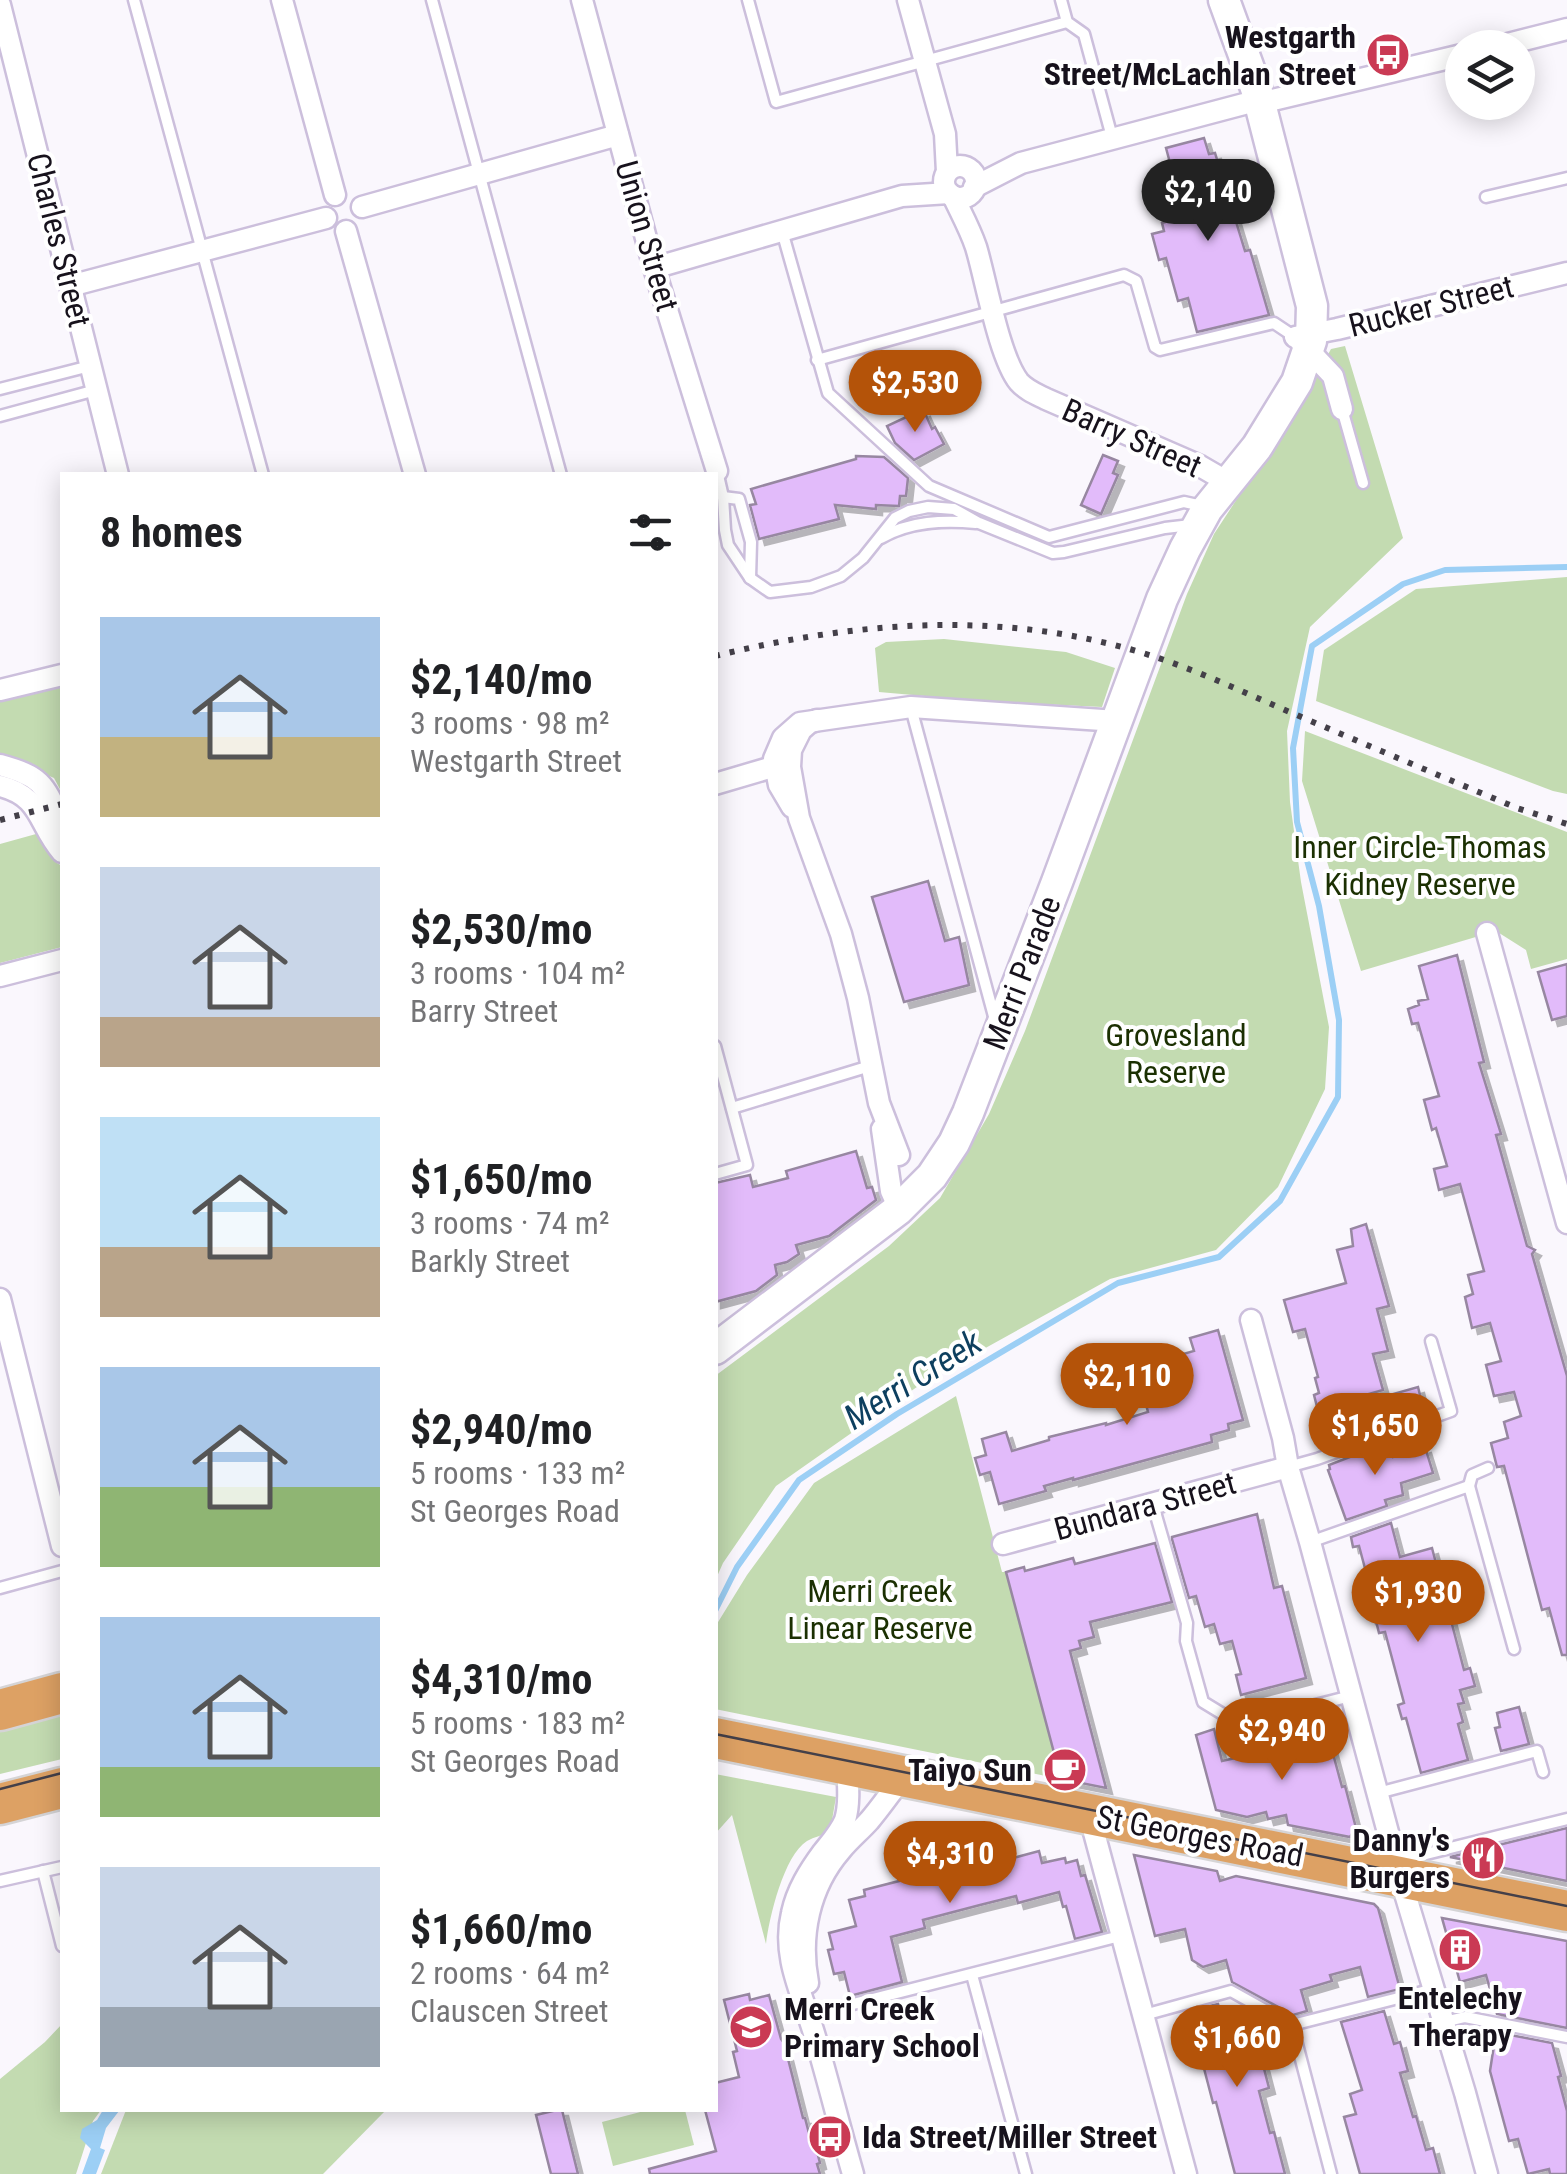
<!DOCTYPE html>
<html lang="en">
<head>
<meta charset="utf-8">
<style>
  :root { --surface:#fff; --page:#f2f2f2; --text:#202124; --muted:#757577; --accent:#b45309 }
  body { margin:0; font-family:"Roboto Condensed",sans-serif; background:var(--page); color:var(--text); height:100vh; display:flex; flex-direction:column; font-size:38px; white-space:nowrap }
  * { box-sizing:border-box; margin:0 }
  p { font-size:32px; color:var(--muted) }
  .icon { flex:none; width:55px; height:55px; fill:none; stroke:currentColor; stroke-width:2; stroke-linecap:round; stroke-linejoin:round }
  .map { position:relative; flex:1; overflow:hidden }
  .side { position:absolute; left:60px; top:472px; width:658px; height:1640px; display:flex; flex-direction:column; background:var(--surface); border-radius:0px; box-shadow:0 5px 25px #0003 }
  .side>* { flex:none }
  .controls { position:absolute; left:1445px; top:30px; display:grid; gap:20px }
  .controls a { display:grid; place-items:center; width:90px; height:90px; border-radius:50%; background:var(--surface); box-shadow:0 5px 25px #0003; font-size:50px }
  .price { position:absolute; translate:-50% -85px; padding:0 22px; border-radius:35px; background:var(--accent); color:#fff; font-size:32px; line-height:65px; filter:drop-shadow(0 2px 5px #0008) }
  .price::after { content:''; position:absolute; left:50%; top:60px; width:30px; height:22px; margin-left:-15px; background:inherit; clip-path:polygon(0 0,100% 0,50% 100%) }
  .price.on { background:#222; color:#fff }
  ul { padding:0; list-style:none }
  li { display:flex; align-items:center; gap:30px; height:250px; padding:0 40px }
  li span { display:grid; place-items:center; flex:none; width:280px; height:200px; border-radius:0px; color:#555 }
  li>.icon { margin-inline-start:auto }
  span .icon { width:120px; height:120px; fill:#fffc; stroke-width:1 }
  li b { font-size:42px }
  h2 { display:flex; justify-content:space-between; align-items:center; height:120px; padding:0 40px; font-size:42px }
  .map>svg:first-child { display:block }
</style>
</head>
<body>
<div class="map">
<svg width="1567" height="2174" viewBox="0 0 1567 2174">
  <defs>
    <filter id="shadow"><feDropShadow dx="6" dy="6" stdDeviation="0" flood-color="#0004"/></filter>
  </defs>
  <rect width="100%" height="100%" fill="#faf7fd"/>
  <g fill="#c3dbb1">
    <polygon points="1345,346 1403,538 1310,627 1287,731 1290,802 1301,882 1329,1027 1325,1089 1278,1187 1216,1250 1110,1279 924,1382 776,1486 723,1563 715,1581 715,1376 889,1246 940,1198 989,1114 1025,1031 1187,594 1214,534 1307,392 1331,349"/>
    <polygon points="1567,577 1567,794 1553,791 1316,701 1324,650 1416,589"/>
    <polygon points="944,639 1066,652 1115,668 1102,707 981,701 879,692 875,648 886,642"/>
    <polygon points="62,684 62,793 54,778 15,761 0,757 0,702"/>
    <polygon points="1305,731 1567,832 1567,959 1531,969 1526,950 1496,931 1361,971 1302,781"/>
    <polygon points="36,834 57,863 62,866 62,947 0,963 0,844"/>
    <polygon points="956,1396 1002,1572 1006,1572 1061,1779 715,1709 715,1627 747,1575 814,1483"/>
    <polygon points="62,1707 62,1759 0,1774 0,1723"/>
    <path d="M715,1774L836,1797L830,1832C823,1835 814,1837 807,1841C784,1855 769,1918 766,1944L732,1815L715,1834Z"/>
    <polygon points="62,2024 62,2110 101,2110 93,2121 76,2174 0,2174 0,2079 45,2042"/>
    <polygon points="126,2110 386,2110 323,2174 101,2174"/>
    <polygon points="648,2110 685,2110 694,2145 613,2166 602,2122"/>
  </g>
  <polygon fill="#9ccff5" points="103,2110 119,2111 106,2128 100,2148 105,2150 96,2174 82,2174 91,2149 80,2138 82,2129 97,2120"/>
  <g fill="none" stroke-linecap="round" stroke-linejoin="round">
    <polyline stroke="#9ccff5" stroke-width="6" points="715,1611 737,1567 799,1480 897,1414 1118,1283 1219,1257 1280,1201 1338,1097 1339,1020 1319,906 1297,822 1293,748 1312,646 1403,584 1445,570 1567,567"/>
  </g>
  <g fill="#e2bbfa" stroke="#9787a1" stroke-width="2.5" filter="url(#shadow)">
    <polygon points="1204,138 1209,154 1215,153 1245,251 1250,250 1269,315 1197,332 1188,298 1178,301 1166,258 1159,260 1152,234 1164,231 1162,223 1179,218 1171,190 1177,189 1166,148"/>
    <polygon points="924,411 932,429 935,427 944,444 914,460 895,443 887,426 917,412 918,414"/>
    <polygon points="1103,455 1118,461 1113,473 1118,475 1101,514 1081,505"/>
    <polygon points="856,456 884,457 908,478 906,496 900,496 899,506 876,505 876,509 835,505 839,519 759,539 750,505 756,504 751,489 856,459"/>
    <polygon points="928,881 945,941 959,937 969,985 904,1002 872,897"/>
    <polygon points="1457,955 1484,1062 1479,1063 1501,1134 1496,1135 1527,1246 1535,1250 1532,1254 1567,1376 1567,1655 1562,1655 1549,1608 1542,1610 1504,1466 1497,1467 1491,1443 1508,1438 1504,1422 1521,1416 1514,1392 1494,1396 1486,1365 1501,1361 1490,1323 1472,1328 1465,1297 1473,1294 1468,1275 1484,1271 1460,1184 1439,1190 1434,1169 1447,1166 1436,1128 1432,1130 1424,1100 1439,1096 1418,1023 1412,1024 1408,1009 1419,1005 1418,1001 1428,999 1419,966"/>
    <polygon points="1567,964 1567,1016 1552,1020 1538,972"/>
    <polygon points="856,1151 867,1188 872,1187 876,1200 829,1236 796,1245 799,1254 787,1262 775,1265 777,1275 756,1291 715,1302 715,1183 750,1175 753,1187 788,1178 786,1171"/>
    <polygon points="1366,1224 1389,1306 1377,1309 1388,1351 1373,1354 1383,1390 1358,1397 1368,1431 1327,1446 1314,1395 1319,1393 1315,1378 1318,1377 1305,1329 1293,1332 1284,1300 1346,1283 1337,1250 1353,1246 1351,1229"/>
    <polygon points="1218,1330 1243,1420 1228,1424 1229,1430 1211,1435 1212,1442 1073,1480 1073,1478 1044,1486 1046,1491 999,1504 990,1472 980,1475 975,1458 986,1455 982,1439 1006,1432 1012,1451 1049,1440 1049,1437 1106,1423 1106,1425 1148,1412 1141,1386 1167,1378 1162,1360 1194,1351 1190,1338"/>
    <polygon points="1418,1387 1422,1403 1414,1405 1416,1414 1400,1420 1393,1394"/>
    <polygon points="1389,1446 1393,1457 1425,1447 1433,1473 1401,1483 1403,1495 1385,1500 1387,1506 1346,1520 1328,1470 1330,1469 1329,1465 1373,1448 1374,1451"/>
    <polygon points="1257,1514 1274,1588 1282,1586 1306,1678 1241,1695 1236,1675 1241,1674 1232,1641 1220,1644 1214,1624 1205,1627 1196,1596 1189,1598 1172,1539 1172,1537"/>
    <polygon points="1391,1523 1400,1557 1432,1548 1464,1670 1470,1668 1475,1686 1460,1690 1464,1703 1458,1704 1463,1722 1458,1724 1468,1760 1421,1773 1406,1718 1402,1719 1398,1705 1404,1703 1385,1632 1379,1633 1375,1617 1370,1618 1366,1604 1374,1602 1359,1546 1353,1547 1351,1537"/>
    <polygon points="1155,1543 1172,1602 1090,1622 1094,1637 1079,1641 1081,1648 1070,1651 1106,1788 1061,1779 1006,1572 1024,1567 1025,1571 1073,1558 1075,1564"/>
    <polygon points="1519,1707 1529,1744 1501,1751 1495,1728 1500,1727 1497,1713"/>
    <polygon points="1325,1724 1342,1787 1345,1786 1356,1828 1350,1837 1288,1825 1286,1815 1268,1819 1266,1812 1247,1817 1216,1810 1196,1735 1214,1729 1222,1761 1301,1743 1299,1736 1311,1733 1309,1728"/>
    <polygon points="1567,1828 1567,1881 1450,1857"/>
    <polygon points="980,1836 980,1838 990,1836 992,1843 997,1841 1002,1861 1039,1851 1042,1863 1065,1858 1066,1863 1077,1860 1081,1876 1085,1875 1102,1932 1075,1939 1066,1906 1063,1907 1059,1892 1018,1903 1016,1896 980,1905 923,1920 925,1928 891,1937 902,1982 850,1996 844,1972 834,1974 828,1950 833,1949 829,1933 856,1926 849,1900 865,1896 864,1890 899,1881 897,1875 967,1854 963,1840"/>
    <polygon points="1134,1855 1217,1871 1220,1881 1236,1876 1374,1904 1378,1908 1400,1989 1368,1997 1360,1967 1330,1975 1332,1981 1301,1990 1307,2011 1293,2015 1232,1982 1226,1960 1203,1967 1192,1960 1185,1929 1155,1936"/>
    <polygon points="1442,1918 1567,1941 1567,2028 1497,2014 1486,1975 1460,1982"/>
    <polygon points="749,1994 750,2000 769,1995 781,2039 784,2043 803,2118 805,2118 812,2145 815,2144 820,2163 817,2164 820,2174 650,2174 649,2169 716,2151 705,2110 715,2110 715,2083 739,2077 733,2052 737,2051 724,2000"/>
    <polygon points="1218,2004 1225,2029 1252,2022 1269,2088 1259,2091 1270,2133 1274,2132 1285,2174 1235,2174 1216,2102 1213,2103 1195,2034 1192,2035 1186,2012"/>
    <polygon points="1384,2011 1394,2044 1400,2042 1408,2071 1400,2073 1413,2117 1416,2116 1426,2150 1433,2148 1440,2174 1360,2174 1344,2117 1356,2114 1350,2094 1362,2090 1341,2022"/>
    <polygon points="1484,2030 1552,2043 1561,2076 1558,2077 1567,2111 1567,2174 1550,2174 1549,2169 1528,2174 1518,2139 1509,2141 1490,2071 1494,2045 1482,2042"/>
    <polygon points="557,2110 562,2110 578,2174 551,2174 536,2115"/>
  </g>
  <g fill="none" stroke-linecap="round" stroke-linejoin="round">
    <defs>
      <g id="lane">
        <polyline points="134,0 263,475"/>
        <polyline points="432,0 561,475"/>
        <polyline points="748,0 776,102 1067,22"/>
        <polyline points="1061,0 1067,22 1084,34 1112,137"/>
        <polyline points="1486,197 1567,178"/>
        <polyline points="782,231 828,393 929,486 1049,537 1184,502 1202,506"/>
        <polyline points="817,360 1124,275 1136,281 1155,347 1160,350 1274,323 1295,337"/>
        <polyline points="0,389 90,366"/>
        <polyline points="1342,409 1363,483"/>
        <polyline points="0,416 96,390"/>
        <polyline points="717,471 723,497 725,530 728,545 750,578 770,592 811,587 841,576 863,558 895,518 909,511 928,507 954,509 979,523 1053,553 1064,552 1165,528 1191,525"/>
        <polyline points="723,497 739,499 751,542 750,578"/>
        <path d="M881,538C910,521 944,520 976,523"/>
        <polyline points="911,708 995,1020"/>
        <polyline points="715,1046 747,1165 715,1174"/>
        <polyline points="732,1108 870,1066"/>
        <polyline points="1288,1467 1317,1459 1451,1411 1431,1341"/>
        <polyline points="1469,1486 1472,1475 1488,1468"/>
        <polyline points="1153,1505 1187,1623 1186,1641 1203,1702 1226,1716 1256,1720 1351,1696"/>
        <polyline points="1310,1542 1469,1486 1514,1649"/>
        <polyline points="0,1588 62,1571"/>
        <polyline points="1378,1793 1537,1751 1543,1772"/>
        <polyline points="1398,1861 1567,1819"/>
        <polyline points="43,1871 62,1946"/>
        <polyline points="0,1881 62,1867"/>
        <polyline points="972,1975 1026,2174"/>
        <polyline points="814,2014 1120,1936"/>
        <polyline points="1144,2015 1231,1991 1292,2025 1331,2174"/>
        <polyline points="1444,2022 1465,2017 1567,2037"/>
        <polyline points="1292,2025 1434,1989"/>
      </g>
      <g id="street">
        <polyline points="282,0 335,195"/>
        <polyline points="582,0 654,268 717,471"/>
        <polyline points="908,0 945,134 947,172"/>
        <polyline points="0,5 118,475"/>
        <polyline points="1492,48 1567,29"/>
        <polyline points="1260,103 1462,55"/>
        <circle cx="960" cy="182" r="16"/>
        <polyline points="974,187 1021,163 1244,104"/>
        <path d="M953,196C961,213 970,229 976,247C986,280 999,357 1019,382C1026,390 1036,394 1046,399L1200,466L1219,477"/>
        <polyline points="362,207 618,135"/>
        <polyline points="346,231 415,475"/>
        <polyline points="654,268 902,196 949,193"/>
        <polyline points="70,286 326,218"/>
        <polyline points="1295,337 1337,329 1567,273"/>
        <polyline points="1300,341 1333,376 1342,409"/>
        <polyline points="0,690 62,675"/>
        <polyline points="817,720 809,723 801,730 791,750 790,767 799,818 841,934 858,998 879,1103 899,1155"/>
        <path d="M0,765C43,777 44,784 62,824"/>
        <polyline points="715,784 783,764"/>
        <path d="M0,786C42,796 38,825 62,852"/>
        <polyline points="792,807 779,785 774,759 783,738 800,723 911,707 1117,721"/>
        <polyline points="1487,933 1567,1223"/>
        <polyline points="0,976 62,960"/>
        <polyline points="882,1129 891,1191 899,1209"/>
        <polyline points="0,1299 62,1546"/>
        <polyline points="1251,1320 1283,1438 1288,1467 1310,1542 1400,1877 1465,2093 1487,2174"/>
        <polyline points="1003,1544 1288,1467"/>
        <path d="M847,1766C848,1783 850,1804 845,1820C840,1832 831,1842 823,1852C809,1871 797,1890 792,1913C781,1958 804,1997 816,2040C829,2084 840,2129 853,2174"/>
        <polyline points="1089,1814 1186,2174"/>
        <path d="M808,1983C799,1936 809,1887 841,1850C850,1839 860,1831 869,1821C881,1807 891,1792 903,1777"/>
      </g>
      <polyline id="secondary" points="715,1349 899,1209 932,1176 954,1143 968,1113 1057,882 1162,599 1185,549 1207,509 1257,447 1297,382 1311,341 1312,306 1256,88 1224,0"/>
      <g id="highway">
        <polyline points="0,1710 62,1693"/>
        <polyline points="715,1738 1567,1911"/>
        <polyline points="0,1804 62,1788"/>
      </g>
    </defs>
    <use href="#lane" stroke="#ccbfdc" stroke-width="15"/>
    <use href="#street" stroke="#ccbfdc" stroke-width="25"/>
    <use href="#secondary" stroke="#ccbfdc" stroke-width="35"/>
    <use href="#highway" stroke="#d5d4d6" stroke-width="45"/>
    <use href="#lane" stroke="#fff" stroke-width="10"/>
    <use href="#street" stroke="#fff" stroke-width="20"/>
    <use href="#secondary" stroke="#fff" stroke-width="30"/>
    <use href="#highway" stroke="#dda164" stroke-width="40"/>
    <g stroke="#444049" stroke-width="2.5">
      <polyline points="715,1734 1567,1906"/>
      <polyline points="0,1789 62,1773"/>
    </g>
    <g stroke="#444049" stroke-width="6" stroke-dasharray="5 10" stroke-linecap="butt">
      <path d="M715,656C849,623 987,611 1122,647C1179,662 1232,687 1285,710C1362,743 1440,776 1517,808L1567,824"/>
      <polyline points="0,820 62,804"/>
    </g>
  </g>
  <defs>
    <symbol id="bus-disc" viewBox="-11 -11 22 22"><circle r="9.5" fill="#ca3a54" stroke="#fff"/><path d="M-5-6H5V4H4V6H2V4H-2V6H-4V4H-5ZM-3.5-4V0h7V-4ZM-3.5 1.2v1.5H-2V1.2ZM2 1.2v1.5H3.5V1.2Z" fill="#fff"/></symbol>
    <symbol id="cafe-disc" viewBox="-11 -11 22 22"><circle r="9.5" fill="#ca3a54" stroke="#fff"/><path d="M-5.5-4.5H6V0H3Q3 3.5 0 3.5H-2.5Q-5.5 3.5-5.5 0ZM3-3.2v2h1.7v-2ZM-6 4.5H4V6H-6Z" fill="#fff"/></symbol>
    <symbol id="restaurant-disc" viewBox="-11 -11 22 22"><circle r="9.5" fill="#ca3a54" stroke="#fff"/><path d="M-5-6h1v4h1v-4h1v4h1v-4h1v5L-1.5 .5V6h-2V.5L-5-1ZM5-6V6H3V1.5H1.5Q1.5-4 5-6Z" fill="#fff"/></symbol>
    <symbol id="building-disc" viewBox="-11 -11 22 22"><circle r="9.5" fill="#ca3a54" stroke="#fff"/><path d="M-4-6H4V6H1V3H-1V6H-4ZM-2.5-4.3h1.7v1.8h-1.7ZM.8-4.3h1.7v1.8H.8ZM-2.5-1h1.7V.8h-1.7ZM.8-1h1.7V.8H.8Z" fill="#fff"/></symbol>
    <symbol id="school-disc" viewBox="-11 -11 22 22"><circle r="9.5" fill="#ca3a54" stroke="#fff"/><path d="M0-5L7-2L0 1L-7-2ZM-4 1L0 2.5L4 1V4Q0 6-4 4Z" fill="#fff"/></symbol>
  </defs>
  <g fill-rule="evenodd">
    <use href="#bus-disc" x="1363" y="30" width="50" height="50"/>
    <use href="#cafe-disc" x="1040" y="1745" width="50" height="50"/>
    <use href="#restaurant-disc" x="1458" y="1833" width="50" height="50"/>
    <use href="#building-disc" x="1435" y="1925" width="50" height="50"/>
    <use href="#school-disc" x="726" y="2002" width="50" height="50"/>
    <use href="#bus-disc" x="805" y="2112" width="50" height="50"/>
  </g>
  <g text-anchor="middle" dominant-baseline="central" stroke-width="8" stroke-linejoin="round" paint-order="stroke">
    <g font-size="32" font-weight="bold" fill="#17121c" stroke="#fff" text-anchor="end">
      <text x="1356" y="37">Westgarth<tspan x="1356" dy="37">Street/McLachlan Street</tspan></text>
      <text x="1032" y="1770">Taiyo Sun</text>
      <text x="1450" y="1840">Danny's<tspan x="1450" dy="37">Burgers</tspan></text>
      <text x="1460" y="1998" text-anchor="middle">Entelechy<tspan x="1460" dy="37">Therapy</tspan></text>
      <text x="784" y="2009" text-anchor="start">Merri Creek<tspan x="784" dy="37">Primary School</tspan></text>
      <text x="862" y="2137" text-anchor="start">Ida Street/Miller Street</text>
    </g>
    <g font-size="32" fill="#17121c" stroke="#fff">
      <text transform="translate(647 236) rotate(74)">Union Street</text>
      <text transform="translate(59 240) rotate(76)">Charles Street</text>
      <text transform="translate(1431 306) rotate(-14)">Rucker Street</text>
      <text transform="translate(1132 438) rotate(24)">Barry Street</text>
      <text transform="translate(1022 973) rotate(-69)">Merri Parade</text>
      <text transform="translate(1145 1506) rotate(-15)">Bundara Street</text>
      <text transform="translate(1200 1836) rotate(11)">St Georges Road</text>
    </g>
    <g font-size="32" fill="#1b3002" stroke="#fff">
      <text x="1420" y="847">Inner Circle-Thomas<tspan x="1420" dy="37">Kidney Reserve</tspan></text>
      <text x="1176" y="1035">Grovesland<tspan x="1176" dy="37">Reserve</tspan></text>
      <text x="880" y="1591">Merri Creek<tspan x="880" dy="37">Linear Reserve</tspan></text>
    </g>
    <g font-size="35" font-style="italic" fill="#0d3f5f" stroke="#fff">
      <text transform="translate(913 1380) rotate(-32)">Merri Creek</text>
    </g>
  </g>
</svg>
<div class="controls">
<a><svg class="icon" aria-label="layers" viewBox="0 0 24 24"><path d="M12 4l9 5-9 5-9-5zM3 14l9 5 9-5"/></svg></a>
</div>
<b class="price on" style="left:1208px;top:244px">$2,140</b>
<b class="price" style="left:915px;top:435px">$2,530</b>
<b class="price" style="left:1127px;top:1428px">$2,110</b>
<b class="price" style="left:1375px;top:1478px">$1,650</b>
<b class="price" style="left:1418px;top:1645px">$1,930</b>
<b class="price" style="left:1282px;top:1783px">$2,940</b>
<b class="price" style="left:950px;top:1906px">$4,310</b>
<b class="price" style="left:1237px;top:2090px">$1,660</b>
<section class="side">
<h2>8 homes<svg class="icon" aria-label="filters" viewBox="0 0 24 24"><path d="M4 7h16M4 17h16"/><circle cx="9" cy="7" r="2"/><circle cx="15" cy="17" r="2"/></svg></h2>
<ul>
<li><span style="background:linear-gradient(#a9c7e8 60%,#c2b280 0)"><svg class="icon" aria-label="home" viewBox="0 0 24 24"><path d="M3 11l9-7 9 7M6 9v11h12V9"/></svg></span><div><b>$2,140/mo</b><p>3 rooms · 98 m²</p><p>Westgarth Street</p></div></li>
<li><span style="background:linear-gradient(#c9d6e8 75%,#b9a48a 0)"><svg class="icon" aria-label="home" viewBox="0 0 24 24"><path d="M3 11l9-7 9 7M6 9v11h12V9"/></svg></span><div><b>$2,530/mo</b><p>3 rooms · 104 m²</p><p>Barry Street</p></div></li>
<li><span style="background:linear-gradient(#bfe0f5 65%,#b9a48a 0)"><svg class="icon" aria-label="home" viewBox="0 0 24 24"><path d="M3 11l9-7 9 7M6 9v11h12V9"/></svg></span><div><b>$1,650/mo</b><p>3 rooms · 74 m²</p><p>Barkly Street</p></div></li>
<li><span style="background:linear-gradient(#a9c7e8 60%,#8fb573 0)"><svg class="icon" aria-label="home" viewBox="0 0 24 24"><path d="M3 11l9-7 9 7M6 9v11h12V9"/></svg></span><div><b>$2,940/mo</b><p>5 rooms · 133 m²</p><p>St Georges Road</p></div></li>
<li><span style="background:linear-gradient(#a9c7e8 75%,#8fb573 0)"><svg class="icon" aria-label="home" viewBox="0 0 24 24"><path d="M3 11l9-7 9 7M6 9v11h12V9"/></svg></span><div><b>$4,310/mo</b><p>5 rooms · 183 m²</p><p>St Georges Road</p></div></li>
<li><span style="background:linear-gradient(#c9d6e8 70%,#9aa5b1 0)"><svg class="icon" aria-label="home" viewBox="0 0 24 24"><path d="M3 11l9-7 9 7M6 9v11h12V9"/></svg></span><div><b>$1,660/mo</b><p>2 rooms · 64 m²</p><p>Clauscen Street</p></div></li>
</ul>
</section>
</div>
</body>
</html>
